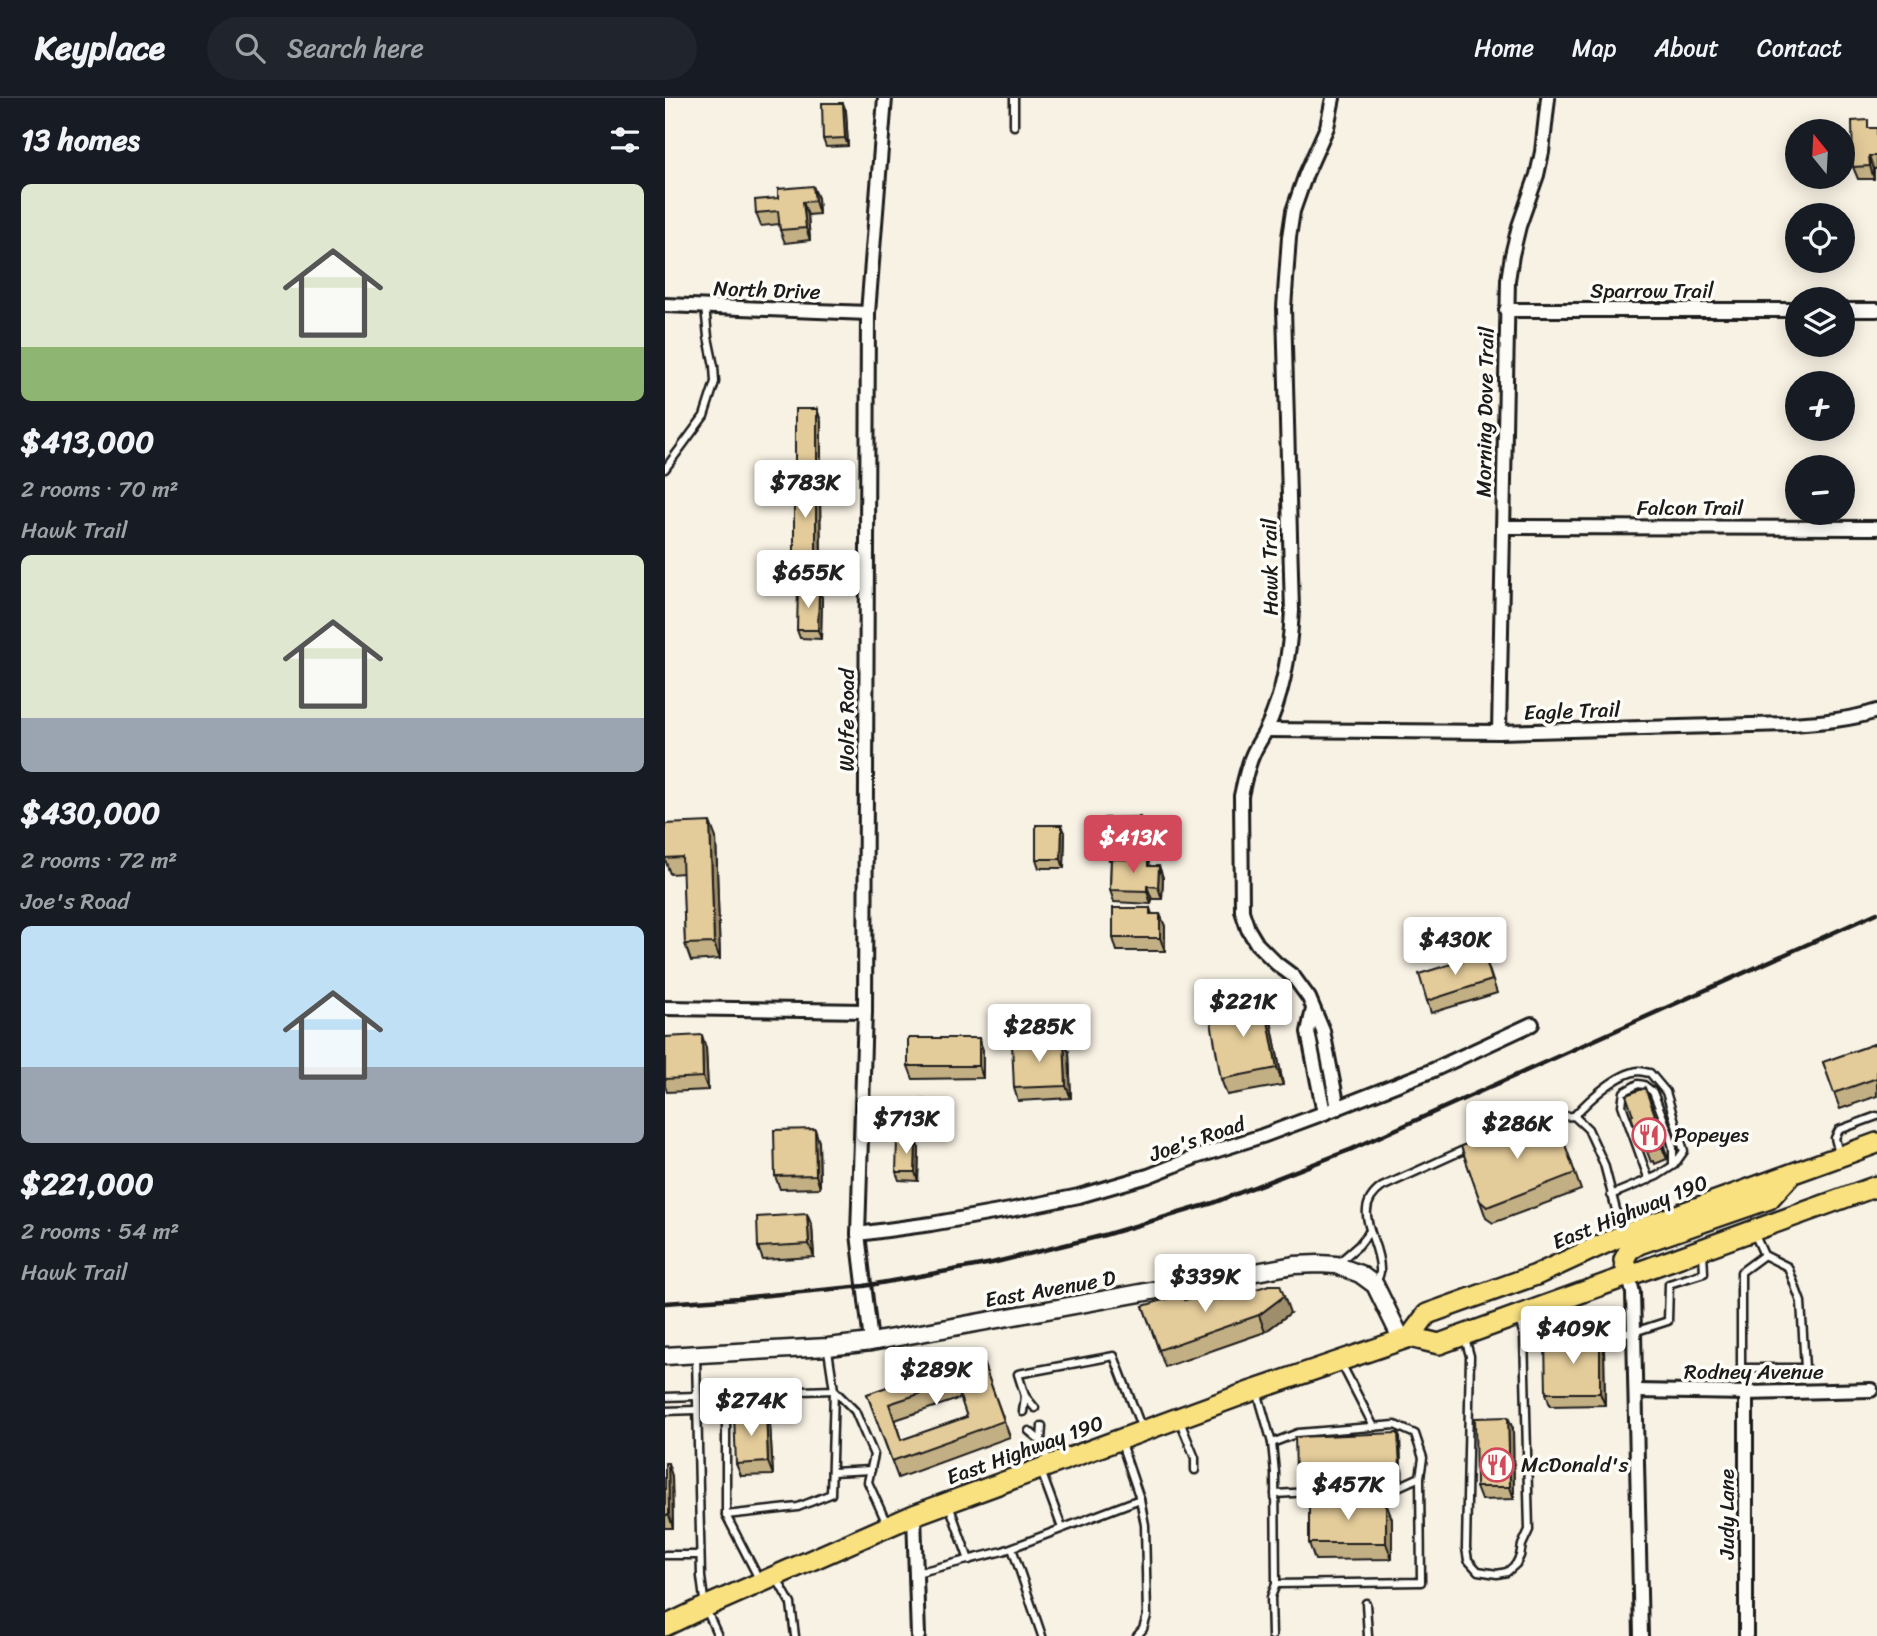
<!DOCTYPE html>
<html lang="en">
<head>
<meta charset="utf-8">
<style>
  :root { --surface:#171b24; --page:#20242c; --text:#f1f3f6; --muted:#9ea1a6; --line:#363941; --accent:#d1495b }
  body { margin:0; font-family:Sriracha,sans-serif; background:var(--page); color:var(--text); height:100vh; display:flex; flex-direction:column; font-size:26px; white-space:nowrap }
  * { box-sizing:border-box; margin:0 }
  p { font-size:23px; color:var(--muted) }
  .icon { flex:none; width:38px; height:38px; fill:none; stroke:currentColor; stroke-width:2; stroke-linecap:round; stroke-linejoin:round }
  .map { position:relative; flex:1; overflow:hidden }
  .details { display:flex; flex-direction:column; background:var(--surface); width:665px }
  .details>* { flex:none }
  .needle { width:46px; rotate:342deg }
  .tools { position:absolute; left:1120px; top:21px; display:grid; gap:14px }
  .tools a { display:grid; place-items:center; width:70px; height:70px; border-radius:50%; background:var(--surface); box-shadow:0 4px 18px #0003; font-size:35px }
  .price { position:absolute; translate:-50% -60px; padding:0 16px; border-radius:7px; background:#fff; color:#222; font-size:23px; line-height:46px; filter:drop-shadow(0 2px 4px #0008) }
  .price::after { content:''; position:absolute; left:50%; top:42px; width:21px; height:16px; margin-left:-10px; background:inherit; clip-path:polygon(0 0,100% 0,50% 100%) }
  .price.selected { background:var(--accent); color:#fff }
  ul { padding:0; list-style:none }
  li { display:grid; align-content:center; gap:14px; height:371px; padding:0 21px }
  li span { display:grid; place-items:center; height:217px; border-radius:10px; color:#555 }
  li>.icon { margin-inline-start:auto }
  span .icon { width:126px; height:126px; fill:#fffc; stroke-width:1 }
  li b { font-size:30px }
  h2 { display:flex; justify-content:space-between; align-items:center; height:84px; padding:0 21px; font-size:30px }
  header { display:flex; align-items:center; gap:42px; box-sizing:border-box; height:98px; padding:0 35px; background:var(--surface); border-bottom:2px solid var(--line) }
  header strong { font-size:33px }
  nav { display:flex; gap:38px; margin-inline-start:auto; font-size:24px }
  .search { width:490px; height:63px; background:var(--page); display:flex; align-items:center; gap:18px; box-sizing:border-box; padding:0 24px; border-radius:38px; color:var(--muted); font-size:26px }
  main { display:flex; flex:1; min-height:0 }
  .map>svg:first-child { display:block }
</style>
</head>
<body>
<header>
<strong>Keyplace</strong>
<div class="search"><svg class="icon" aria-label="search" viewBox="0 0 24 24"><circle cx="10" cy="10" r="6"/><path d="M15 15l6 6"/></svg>Search here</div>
<nav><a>Home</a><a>Map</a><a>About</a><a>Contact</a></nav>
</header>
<main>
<section class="details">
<h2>13 homes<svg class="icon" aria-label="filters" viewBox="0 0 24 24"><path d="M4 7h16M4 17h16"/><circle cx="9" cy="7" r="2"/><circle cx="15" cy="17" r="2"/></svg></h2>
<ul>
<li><span style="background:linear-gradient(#dfe7d0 75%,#8fb573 0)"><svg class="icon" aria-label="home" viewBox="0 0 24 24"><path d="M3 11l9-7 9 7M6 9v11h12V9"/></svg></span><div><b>$413,000</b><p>2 rooms · 70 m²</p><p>Hawk Trail</p></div></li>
<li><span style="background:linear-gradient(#dfe7d0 75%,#9aa5b1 0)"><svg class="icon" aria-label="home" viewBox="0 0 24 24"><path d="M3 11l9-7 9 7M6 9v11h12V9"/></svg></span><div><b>$430,000</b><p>2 rooms · 72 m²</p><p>Joe's Road</p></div></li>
<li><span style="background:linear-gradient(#bfe0f5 65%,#9aa5b1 0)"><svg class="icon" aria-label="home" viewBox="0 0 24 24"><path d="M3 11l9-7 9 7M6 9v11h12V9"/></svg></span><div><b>$221,000</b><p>2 rooms · 54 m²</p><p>Hawk Trail</p></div></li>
</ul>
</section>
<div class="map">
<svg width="1212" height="1538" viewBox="0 0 1212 1538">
  <rect width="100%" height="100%" fill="#f8f2e4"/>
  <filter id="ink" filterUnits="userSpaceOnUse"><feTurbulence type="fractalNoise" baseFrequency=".0143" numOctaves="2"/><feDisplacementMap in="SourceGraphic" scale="14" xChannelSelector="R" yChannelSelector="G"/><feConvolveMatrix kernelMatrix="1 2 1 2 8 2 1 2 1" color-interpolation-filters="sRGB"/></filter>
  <g filter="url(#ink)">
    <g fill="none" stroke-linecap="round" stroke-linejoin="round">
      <defs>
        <g id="lane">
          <polyline points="349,28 349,0"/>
          <polyline points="0,371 39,318 50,284 49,268 43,239 40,209"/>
          <path d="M909,1018C923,1003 952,975 974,973C975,973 984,975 985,975L1001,994L1019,1053L1009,1067L992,1078L946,1097"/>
          <polyline points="861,1025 871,1020 909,1018 923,1031 939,1066 957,1135"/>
          <polyline points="1174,1056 1170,1040 1174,1032 1212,1018"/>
          <polyline points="984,1082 957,1007 959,994 973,986 979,987 988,994 1004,1035 1008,1050 1008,1066"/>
          <polyline points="672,1166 694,1147 705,1133"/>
          <path d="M710,1187C712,1182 716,1176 715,1171C715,1141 684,1112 717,1089L803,1050"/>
          <polyline points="901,1203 917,1238 969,1234 1003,1223 1004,1186 1039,1175 1038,1154"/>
          <polyline points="800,1240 805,1258 801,1450 803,1462 813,1473 832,1476 842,1474 851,1466 855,1458 857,1447 864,1432 859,1237 854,1222"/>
          <polyline points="31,1258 36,1479 40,1509 53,1538"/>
          <polyline points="676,1265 709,1329"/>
          <polyline points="1076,1270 1076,1174 1099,1157"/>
          <polyline points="169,1292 190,1313 209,1357 203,1384 222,1426"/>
          <polyline points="592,1293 607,1345 610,1375 611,1486 606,1499 607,1538"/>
          <polyline points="1081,1295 1076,1270 1140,1270 1136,1204 1123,1169 1099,1157 1089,1135"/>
          <polyline points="0,1299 32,1298"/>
          <polyline points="370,1310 360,1298 353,1276 449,1258 477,1331"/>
          <polyline points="0,1313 32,1312"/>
          <polyline points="358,1314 360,1298"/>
          <polyline points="514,1321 530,1360 530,1372"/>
          <polyline points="377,1328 376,1343 384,1366"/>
          <polyline points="364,1333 376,1343"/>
          <polyline points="607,1345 633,1335 730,1327 750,1336 758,1360 755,1379 733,1389 610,1396"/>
          <polyline points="376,1373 397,1430"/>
          <polyline points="733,1373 733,1389"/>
          <polyline points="167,1374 206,1372"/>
          <polyline points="719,1374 719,1390"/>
          <polyline points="677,1375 678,1392"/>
          <polyline points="697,1391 698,1375"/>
          <polyline points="655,1393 655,1376"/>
          <polyline points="637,1394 637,1377"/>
          <polyline points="284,1407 304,1462"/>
          <polyline points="61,1417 133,1409 166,1396 169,1292"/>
          <polyline points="347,1450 377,1538"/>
          <polyline points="0,1457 35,1457"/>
          <polyline points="251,1475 338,1453 475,1401 456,1345"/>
          <polyline points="112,1481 126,1506 130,1538"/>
          <polyline points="95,1483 61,1417 61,1310 76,1295 169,1292 163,1252"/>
          <polyline points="611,1486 756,1484 755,1379"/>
          <polyline points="701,1505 703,1538"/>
          <polyline points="472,1538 478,1531 482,1518 480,1427 475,1401"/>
        </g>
        <g id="street">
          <path d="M668,0L662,29L641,76L628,113L624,139L619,210L627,513C625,552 619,596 601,632C597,640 592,647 588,656C582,669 579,684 576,698L577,813L583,831L592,846L612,866L628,878L644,900L658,933L673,1010"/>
          <polyline points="0,207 203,215"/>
          <polyline points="841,212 1132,212"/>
          <polyline points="1178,212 1212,212"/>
          <polyline points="838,429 1212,430"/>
          <path d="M601,632L834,634L1127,626C1156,624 1184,622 1212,613"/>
          <polyline points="834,634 843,182 847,157 854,128 872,77 877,54 883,0"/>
          <polyline points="0,910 200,913"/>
          <polyline points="648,911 643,934 659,1015"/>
          <polyline points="193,1136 266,1126 345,1112 414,1098 483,1078 531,1059 597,1038 659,1015 766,973 867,926"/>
          <polyline points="964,1179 968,1195 969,1234 976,1538"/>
          <polyline points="206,1244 193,1136 200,913 203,215 220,0"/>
          <polyline points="971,1293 1081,1295 1206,1292"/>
          <polyline points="1081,1295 1081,1538"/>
          <polyline points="249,1417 253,1538"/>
        </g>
        <polyline id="secondary" points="0,1258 163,1249 206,1244 629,1167 654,1166 671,1167 695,1176 710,1187 737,1242"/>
        <g id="primary">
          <polyline points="964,1179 959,1162 964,1152 974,1146 1104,1101 1124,1079"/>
          <polyline points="745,1239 762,1216 871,1177 958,1137 987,1126 1212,1045"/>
          <polyline points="0,1528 42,1508 249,1417 587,1293 745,1239 774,1246 1212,1088"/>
        </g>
      </defs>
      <use href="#lane" stroke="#1c1c1c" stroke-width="11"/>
      <use href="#street" stroke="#1c1c1c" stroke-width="18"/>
      <use href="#secondary" stroke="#1c1c1c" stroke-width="21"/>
      <use href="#primary" stroke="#1c1c1c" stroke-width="24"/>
      <use href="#lane" stroke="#fdfcf7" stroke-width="6"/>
      <use href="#street" stroke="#fdfcf7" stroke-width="12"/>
      <use href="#secondary" stroke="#fdfcf7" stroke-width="16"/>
      <use href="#primary" stroke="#fae180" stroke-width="19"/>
      <polyline stroke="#1c1c1c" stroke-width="4.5" points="0,1205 74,1200 199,1188 327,1165 436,1138 548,1105 687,1051 1212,815"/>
    </g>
    <g fill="#c3af84" stroke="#1c1c1c" stroke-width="2" fill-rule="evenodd">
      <polygon points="181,13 183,48 161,49 158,41"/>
      <polygon points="1205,30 1212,30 1212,71 1209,71 1209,81 1193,81 1188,69"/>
      <polygon points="153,100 154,116 143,117 145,142 120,145 115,132 114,126 96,128 91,115"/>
      <polygon points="152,311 156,324 156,392 152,392 155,400 156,469 134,469 129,456 133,388 130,380"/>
      <polygon points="157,500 156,541 135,540 132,532"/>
      <polygon points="0,726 51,740 55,861 26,863 20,846 18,775 5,776 0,761"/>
      <polygon points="478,726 486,726 490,738 490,758 479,758 479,762 483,762 485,768 494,768 498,780 497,801 487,801 486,806 449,804 445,792 446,762 444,762 439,750"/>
      <polygon points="400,735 399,770 374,770 371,761"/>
      <polygon points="485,810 487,816 500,828 500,853 452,853 448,840"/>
      <polygon points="823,868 832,895 766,915 762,903"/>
      <polygon points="599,902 605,918 618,987 562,997 556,981"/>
      <polygon points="0,939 41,950 43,992 2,994 0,988"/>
      <polygon points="399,942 404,954 406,1000 353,1003 349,990"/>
      <polygon points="1212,945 1212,998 1175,1011 1158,964"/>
      <polygon points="318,952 318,980 248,981 243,968"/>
      <polygon points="980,990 994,1029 992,1030 1002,1058 1002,1061 990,1066 989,1063 986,1064 978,1043 975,1044 966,1018 968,1017"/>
      <polygon points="234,1001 262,1002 265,1011 264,1019 255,1019 254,1042 236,1041 233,1033"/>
      <polygon points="894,1030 916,1092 828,1125 821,1120 796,1048"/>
      <polygon points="154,1044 155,1090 115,1091 110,1078"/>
      <polygon points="254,1051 253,1083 234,1082 231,1074"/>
      <polygon points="147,1128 149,1159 98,1162 93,1149"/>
      <polygon points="520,1202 538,1203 559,1202 625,1215 600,1234 500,1269 478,1208"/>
      <polygon points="939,1252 940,1307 885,1308 881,1295"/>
      <path d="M315,1256L345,1339L233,1380L202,1296ZM296,1300L302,1319L236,1342L230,1322Z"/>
      <polygon points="101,1314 105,1326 108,1377 76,1378 71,1366"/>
      <polygon points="848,1331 849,1401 816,1402 811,1389"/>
      <polygon points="733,1335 735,1339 736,1373 633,1377 631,1373"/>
      <polygon points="0,1365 7,1378 8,1430 0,1430"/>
      <polygon points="714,1405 727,1421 727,1461 650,1462 644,1445"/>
    </g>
    <g fill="#9f8e6c" stroke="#1c1c1c" stroke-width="2">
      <polygon points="178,5 181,13 183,48 180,40"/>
      <polygon points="1204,58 1209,71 1209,81 1205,68"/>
      <polygon points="148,88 153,100 154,116 150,103"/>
      <polygon points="138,104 143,117 145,142 141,130"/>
      <polygon points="152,311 156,324 156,392 152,379"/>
      <polygon points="151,388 155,400 156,469 151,456"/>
      <polygon points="154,492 157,500 156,541 153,532"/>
      <polygon points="45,724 51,740 55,861 49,845"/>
      <polygon points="486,726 490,738 490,758 486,746"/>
      <polygon points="397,727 400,735 399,770 396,761"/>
      <polygon points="494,768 498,780 497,801 493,789"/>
      <polygon points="482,788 487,801 486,806 482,793"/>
      <polygon points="495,816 500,828 500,853 495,840"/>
      <polygon points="599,902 605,918 618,987 612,970"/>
      <polygon points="37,937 41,950 43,992 38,979"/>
      <polygon points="314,940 318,952 318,980 314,968"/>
      <polygon points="399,942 404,954 406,1000 401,988"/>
      <polygon points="262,1002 265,1011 264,1019 261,1011"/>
      <polygon points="252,1010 255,1019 254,1042 251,1034"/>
      <polygon points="150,1031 154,1044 155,1090 151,1077"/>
      <polygon points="251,1043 254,1051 253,1083 250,1074"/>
      <polygon points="998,1045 1002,1058 1002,1061 997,1049"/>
      <polygon points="142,1116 147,1128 149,1159 144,1146"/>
      <polygon points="619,1198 625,1215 600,1234 594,1217"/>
      <polygon points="935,1240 939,1252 940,1307 935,1295"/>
      <polygon points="101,1314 105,1326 108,1377 103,1364"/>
      <polygon points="843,1319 848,1331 849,1401 845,1389"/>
      <polygon points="733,1335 735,1339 736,1373 735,1369"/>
      <polygon points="3,1365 7,1378 8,1430 4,1417"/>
      <polygon points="721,1405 727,1421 727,1461 721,1445"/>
    </g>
    <g fill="#e3cb9a" stroke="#1c1c1c" stroke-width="2" fill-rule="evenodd">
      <polygon points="157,5 178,5 180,40 158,41"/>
      <polygon points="1203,22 1203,30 1212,30 1212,58 1204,58 1205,68 1188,69 1187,23"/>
      <polygon points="148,88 150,103 138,104 141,130 115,132 113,113 91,115 90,102 113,100 113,91"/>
      <polygon points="130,311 152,311 152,379 130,380"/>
      <rect x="129" y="388" width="22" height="68"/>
      <polygon points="133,491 154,492 153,532 132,532"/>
      <polygon points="475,719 475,726 486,726 486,746 475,746 475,749 439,750 439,720"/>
      <polygon points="45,724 49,845 20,846 17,759 0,760 0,726"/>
      <polygon points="371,727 397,727 396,761 371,761"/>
      <polygon points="446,761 483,762 483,768 494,768 493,789 482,788 482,793 445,792"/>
      <polygon points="448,810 485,810 485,816 495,816 495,840 448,840"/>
      <polygon points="819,856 827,882 762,903 754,876"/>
      <polygon points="599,902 612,970 556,981 544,912"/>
      <polygon points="37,937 38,979 0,981 0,939"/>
      <rect x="243" y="940" width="71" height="28"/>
      <polygon points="399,942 401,988 349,990 347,945"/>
      <polygon points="1212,945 1212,980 1169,995 1158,964"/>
      <polygon points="980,990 990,1017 988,1018 998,1045 997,1049 985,1053 985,1051 982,1052 974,1031 971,1032 966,1018 968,1017 961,997"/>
      <polygon points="234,1001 262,1002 261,1011 252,1010 251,1034 233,1033"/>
      <polygon points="874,1020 894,1030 910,1075 822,1109 815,1103 796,1048"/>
      <polygon points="150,1031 151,1077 110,1078 109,1032"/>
      <polygon points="232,1043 251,1043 250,1074 231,1074"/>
      <polygon points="142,1116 144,1146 93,1149 92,1119"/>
      <polygon points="604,1187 615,1187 619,1198 594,1217 494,1252 478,1208 518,1196 520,1202 536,1197 538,1203 557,1197 557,1202"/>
      <polygon points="935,1240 935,1295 881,1295 880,1241"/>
      <path d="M315,1256L339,1323L227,1363L202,1296ZM290,1284L302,1319L236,1342L224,1306Z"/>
      <polygon points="101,1314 103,1364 71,1366 69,1315"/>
      <polygon points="843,1319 845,1389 811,1389 810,1320"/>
      <polygon points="733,1335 735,1369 631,1373 630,1339"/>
      <polygon points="0,1365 3,1365 4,1417 0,1417"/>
      <polygon points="712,1400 712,1405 721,1405 721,1445 644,1445 644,1407 662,1407 662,1401"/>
    </g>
  </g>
  <defs>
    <symbol id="restaurant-ring" viewBox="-11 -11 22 22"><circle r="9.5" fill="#fdfcf7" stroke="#d1495b" stroke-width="1.5"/><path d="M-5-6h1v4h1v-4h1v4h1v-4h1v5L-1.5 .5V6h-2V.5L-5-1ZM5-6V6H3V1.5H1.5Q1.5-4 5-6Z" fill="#d1495b"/></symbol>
  </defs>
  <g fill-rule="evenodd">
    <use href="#restaurant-ring" x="965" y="1018" width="38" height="38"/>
    <use href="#restaurant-ring" x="813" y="1348" width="38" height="38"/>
  </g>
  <g text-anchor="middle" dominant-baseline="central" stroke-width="7" stroke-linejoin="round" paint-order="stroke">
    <g font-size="21" fill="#1c1c1c" stroke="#fdfcf7">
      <text transform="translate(102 192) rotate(2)">North Drive</text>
      <text x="987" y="193">Sparrow Trail</text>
      <text transform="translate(820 314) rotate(-89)">Morning Dove Trail</text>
      <text x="1025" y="410">Falcon Trail</text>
      <text transform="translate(605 469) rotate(-91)">Hawk Trail</text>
      <text transform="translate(907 613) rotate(-2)">Eagle Trail</text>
      <text transform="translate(182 622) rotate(-90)">Wolfe Road</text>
      <text transform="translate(532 1041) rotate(-19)">Joe's Road</text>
      <text transform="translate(965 1114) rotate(-22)">East Highway 190</text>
      <text transform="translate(385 1191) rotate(-10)">East Avenue D</text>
      <text x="1089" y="1274">Rodney Avenue</text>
      <text transform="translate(360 1352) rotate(-20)">East Highway 190</text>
      <text transform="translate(1062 1416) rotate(-90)">Judy Lane</text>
    </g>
    <g font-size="21" fill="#1c1c1c" stroke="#fdfcf7" text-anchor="start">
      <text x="1009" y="1037">Popeyes</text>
      <text x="856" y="1367">McDonald's</text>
    </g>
  </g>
</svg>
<div class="tools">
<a><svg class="needle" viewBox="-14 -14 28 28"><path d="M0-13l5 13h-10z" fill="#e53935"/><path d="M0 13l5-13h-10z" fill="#9ea1a6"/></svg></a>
<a><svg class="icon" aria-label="locate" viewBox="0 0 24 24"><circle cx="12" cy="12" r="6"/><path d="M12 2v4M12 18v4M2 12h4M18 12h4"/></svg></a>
<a><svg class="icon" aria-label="layers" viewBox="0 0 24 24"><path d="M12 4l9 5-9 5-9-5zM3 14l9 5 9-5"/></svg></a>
<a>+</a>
<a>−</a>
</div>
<b class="price" style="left:140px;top:422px">$783K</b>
<b class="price" style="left:143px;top:512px">$655K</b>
<b class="price selected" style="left:468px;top:777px">$413K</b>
<b class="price" style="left:790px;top:879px">$430K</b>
<b class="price" style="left:578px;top:941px">$221K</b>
<b class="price" style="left:374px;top:966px">$285K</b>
<b class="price" style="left:241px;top:1058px">$713K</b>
<b class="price" style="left:852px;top:1063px">$286K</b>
<b class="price" style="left:540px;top:1216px">$339K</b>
<b class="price" style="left:908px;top:1268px">$409K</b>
<b class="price" style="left:271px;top:1309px">$289K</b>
<b class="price" style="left:86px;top:1340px">$274K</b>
<b class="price" style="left:683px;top:1424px">$457K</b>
</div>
</main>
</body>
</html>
